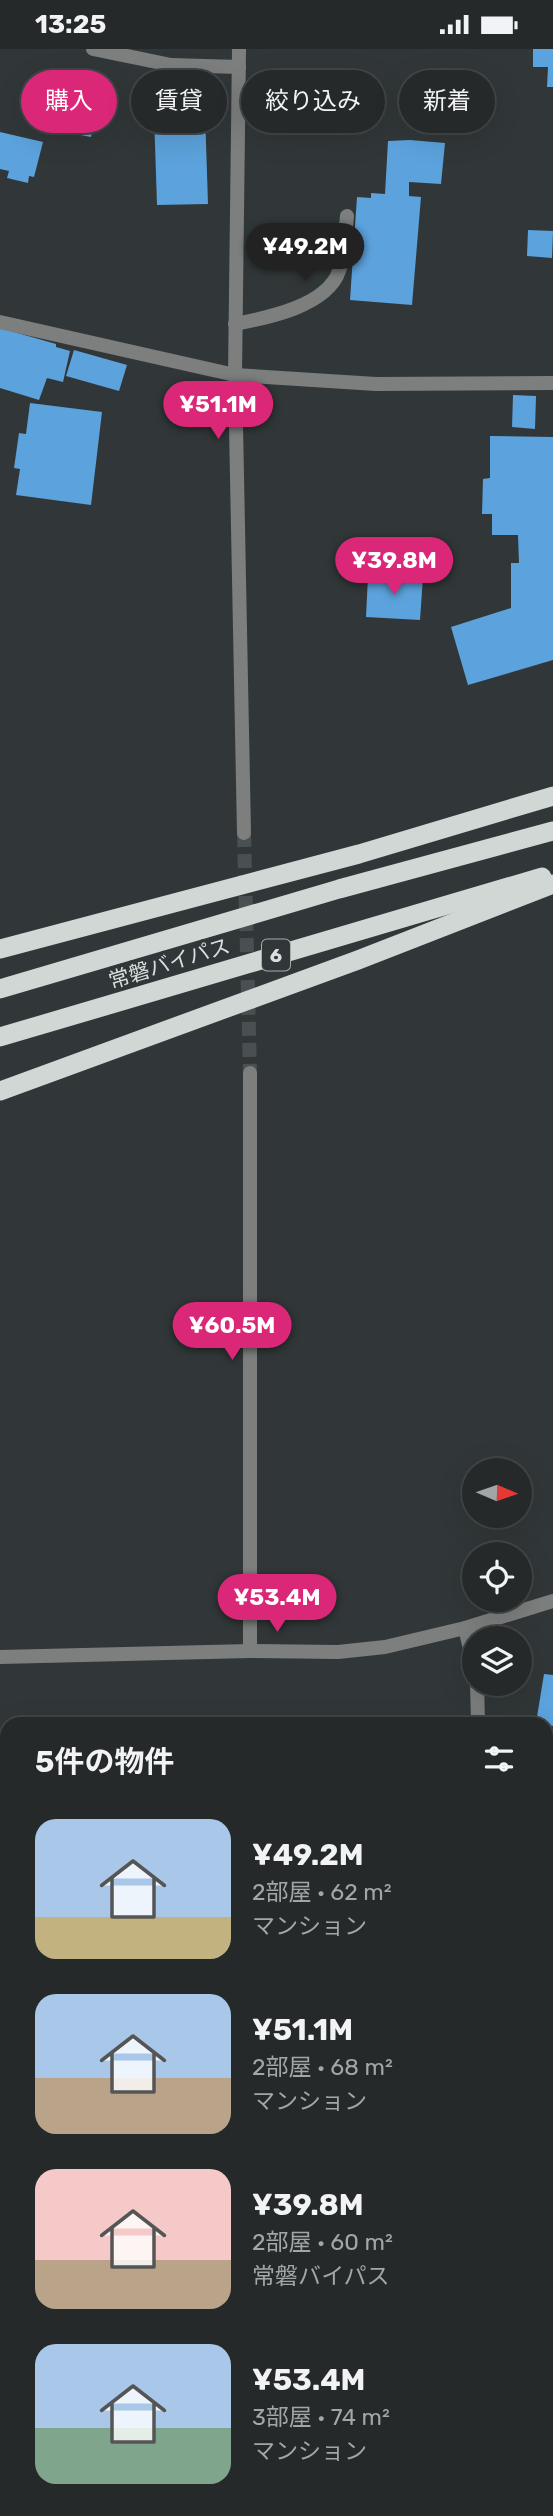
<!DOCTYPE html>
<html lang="ja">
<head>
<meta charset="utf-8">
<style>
  :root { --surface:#25292a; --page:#313536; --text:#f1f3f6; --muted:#a3a6a8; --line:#424547; --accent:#db2777 }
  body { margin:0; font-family:Rubik,"Noto Sans JP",sans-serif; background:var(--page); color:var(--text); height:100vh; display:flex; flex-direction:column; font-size:26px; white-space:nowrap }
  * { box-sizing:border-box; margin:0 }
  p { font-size:23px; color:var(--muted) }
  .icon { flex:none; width:38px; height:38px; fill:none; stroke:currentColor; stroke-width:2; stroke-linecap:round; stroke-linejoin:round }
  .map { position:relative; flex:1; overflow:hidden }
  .side { position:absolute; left:0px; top:1668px; width:553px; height:800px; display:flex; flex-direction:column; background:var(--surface); border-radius:21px 21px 0 0; box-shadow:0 7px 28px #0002,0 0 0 2px var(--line) }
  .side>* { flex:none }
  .banner { position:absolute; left:21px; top:21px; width:511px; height:63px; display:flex; gap:14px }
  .needle { width:46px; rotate:92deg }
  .tools { position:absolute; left:462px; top:1409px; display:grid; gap:14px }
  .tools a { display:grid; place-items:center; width:70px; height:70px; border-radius:50%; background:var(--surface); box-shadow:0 7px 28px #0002,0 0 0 2px var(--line); font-size:35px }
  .price { position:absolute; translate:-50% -60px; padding:0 16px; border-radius:24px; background:var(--accent); color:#fff; font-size:23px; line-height:46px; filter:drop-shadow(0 2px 4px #0008) }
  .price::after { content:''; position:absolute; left:50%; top:42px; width:21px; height:16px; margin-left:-10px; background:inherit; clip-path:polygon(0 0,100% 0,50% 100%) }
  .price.active { background:#222; color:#fff }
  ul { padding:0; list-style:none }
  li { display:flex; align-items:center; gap:21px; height:175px; padding:0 35px }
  li span { display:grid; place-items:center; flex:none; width:196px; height:140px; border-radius:21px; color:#555 }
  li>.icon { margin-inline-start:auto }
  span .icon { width:84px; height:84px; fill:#fffc; stroke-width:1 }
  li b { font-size:30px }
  h2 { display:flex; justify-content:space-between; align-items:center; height:84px; padding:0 35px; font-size:30px }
  .chip { padding:0 24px; border-radius:32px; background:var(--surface); box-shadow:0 7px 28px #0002,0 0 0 2px var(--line); font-size:24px; line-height:63px }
  .chip.active { background:var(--accent); color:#fff }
  .status { display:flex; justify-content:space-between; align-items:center; height:49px; padding:0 35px; background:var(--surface); direction:ltr }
  .status svg { height:19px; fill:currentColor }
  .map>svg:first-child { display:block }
</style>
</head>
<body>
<div class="status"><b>13:25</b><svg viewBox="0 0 49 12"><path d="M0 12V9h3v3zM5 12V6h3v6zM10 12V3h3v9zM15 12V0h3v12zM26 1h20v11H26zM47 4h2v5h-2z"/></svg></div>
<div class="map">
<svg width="553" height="2467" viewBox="0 0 553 2467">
  <rect width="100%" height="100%" fill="#313738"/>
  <g fill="#5ca2dc">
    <polygon points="533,0 553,0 553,38 547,38 548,18 533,18"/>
    <polygon points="166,28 216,36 212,62 162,53"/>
    <polygon points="65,38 100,45 91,88 55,81"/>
    <polygon points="205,63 208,155 157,156 154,65"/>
    <polygon points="0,83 43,93 34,128 29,127 28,134 7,129 9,122 0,120"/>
    <polygon points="410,91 445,94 441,135 409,133 409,147 421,148 412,256 350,251 357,148 371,149 371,144 385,145 388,92"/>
    <polygon points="528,181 553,182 552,209 527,207"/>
    <polygon points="0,279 56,295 56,298 70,302 63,333 47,329 39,351 0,339"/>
    <polygon points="74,301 127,316 119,342 66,327"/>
    <polygon points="513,346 536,347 535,380 512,378"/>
    <polygon points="30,354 102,363 91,456 16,446 20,420 14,419 19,384 26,385"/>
    <polygon points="490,387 553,388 553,611 468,636 451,578 511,559 511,514 519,514 518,486 492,486 492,465 482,465 483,430 490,429"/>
    <polygon points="368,527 423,528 420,571 366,568"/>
    <polygon points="544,1625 553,1626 553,1677 536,1674"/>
    <polygon points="551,1693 553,1693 553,1771 546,1770 546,1727"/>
    <polygon points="546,1818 553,1818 553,1873 546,1872"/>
    <polygon points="552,2091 553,2091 553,2179 546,2177 546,2113"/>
  </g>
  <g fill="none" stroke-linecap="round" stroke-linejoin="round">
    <polyline stroke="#4a5051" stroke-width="14" stroke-dasharray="14 7" stroke-linecap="butt" points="244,784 250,1024"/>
    <g stroke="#7c7f7e" stroke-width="14">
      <polyline points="93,0 171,16 239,18"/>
      <polyline points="239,0 235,326 244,784"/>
      <polyline points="0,273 235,326 376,335 553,334"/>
      <path d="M235,275C267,269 327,257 339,222C345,206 345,184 347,167"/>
      <polyline points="250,1024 250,1602"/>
      <polyline points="465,1579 474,1617"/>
      <polyline points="0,1608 250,1602 338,1603 385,1598 465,1579 553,1552"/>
      <polyline points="477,1634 478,1673 481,1675"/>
      <polyline points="546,1993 553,1989"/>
      <polyline points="546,2066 553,2066"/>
      <polyline points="0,2084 7,2084"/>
      <polyline points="0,2151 7,2207"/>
      <polyline points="550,2332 553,2323"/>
      <polyline points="59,2460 59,2467"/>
      <polyline points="390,2460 398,2467"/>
    </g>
    <g stroke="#d0d7d5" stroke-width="19">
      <polyline points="0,900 359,805 553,747"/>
      <polyline points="0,940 339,840 553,782"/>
      <polyline points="0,988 542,828"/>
      <polyline points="0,1042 358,911 553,835"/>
    </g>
  </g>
  <g text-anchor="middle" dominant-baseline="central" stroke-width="7" stroke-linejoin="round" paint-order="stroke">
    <rect fill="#313738" stroke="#a7acad" stroke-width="2" x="262" y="890.5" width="28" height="31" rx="5"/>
    <g font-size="19" font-weight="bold" fill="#dadedf">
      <text x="276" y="906">6</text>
    </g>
    <g font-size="21" fill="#dadedf" stroke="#313738">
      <text transform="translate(169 914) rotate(-17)">常磐バイパス</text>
    </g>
  </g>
</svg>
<div class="tools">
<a><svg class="needle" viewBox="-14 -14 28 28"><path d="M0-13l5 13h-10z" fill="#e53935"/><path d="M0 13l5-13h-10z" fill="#a3a6a8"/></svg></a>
<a><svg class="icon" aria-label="locate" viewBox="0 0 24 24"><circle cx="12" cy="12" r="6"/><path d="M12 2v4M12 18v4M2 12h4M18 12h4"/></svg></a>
<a><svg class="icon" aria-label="layers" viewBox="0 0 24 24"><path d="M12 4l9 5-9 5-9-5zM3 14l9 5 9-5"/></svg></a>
</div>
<b class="price active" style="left:305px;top:234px">¥49.2M</b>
<b class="price" style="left:218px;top:392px">¥51.1M</b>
<b class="price" style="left:394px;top:548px">¥39.8M</b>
<b class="price" style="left:232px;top:1313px">¥60.5M</b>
<b class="price" style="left:277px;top:1585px">¥53.4M</b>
<div class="banner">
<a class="chip active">購入</a>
<a class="chip">賃貸</a>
<a class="chip">絞り込み</a>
<a class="chip">新着</a>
</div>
<section class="side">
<h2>5件の物件<svg class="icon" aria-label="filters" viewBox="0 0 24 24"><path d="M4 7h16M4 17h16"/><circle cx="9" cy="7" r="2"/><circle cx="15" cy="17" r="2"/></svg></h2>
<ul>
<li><span style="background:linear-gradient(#a9c7e8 70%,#c2b280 0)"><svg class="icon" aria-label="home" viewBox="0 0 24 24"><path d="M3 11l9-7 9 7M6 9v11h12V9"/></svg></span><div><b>¥49.2M</b><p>2部屋 · 62 m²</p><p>マンション</p></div></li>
<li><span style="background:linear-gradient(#a9c7e8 60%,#b9a48a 0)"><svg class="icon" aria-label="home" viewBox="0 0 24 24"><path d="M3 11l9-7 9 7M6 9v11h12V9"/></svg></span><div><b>¥51.1M</b><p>2部屋 · 68 m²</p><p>マンション</p></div></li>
<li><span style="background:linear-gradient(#f6c9c9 65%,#b9a48a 0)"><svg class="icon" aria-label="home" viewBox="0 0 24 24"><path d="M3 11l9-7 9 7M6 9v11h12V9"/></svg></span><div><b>¥39.8M</b><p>2部屋 · 60 m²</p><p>常磐バイパス</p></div></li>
<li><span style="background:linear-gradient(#a9c7e8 60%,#7fa58c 0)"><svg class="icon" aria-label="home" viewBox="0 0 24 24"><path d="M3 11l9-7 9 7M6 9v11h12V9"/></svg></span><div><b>¥53.4M</b><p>3部屋 · 74 m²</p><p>マンション</p></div></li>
</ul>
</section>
</div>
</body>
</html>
